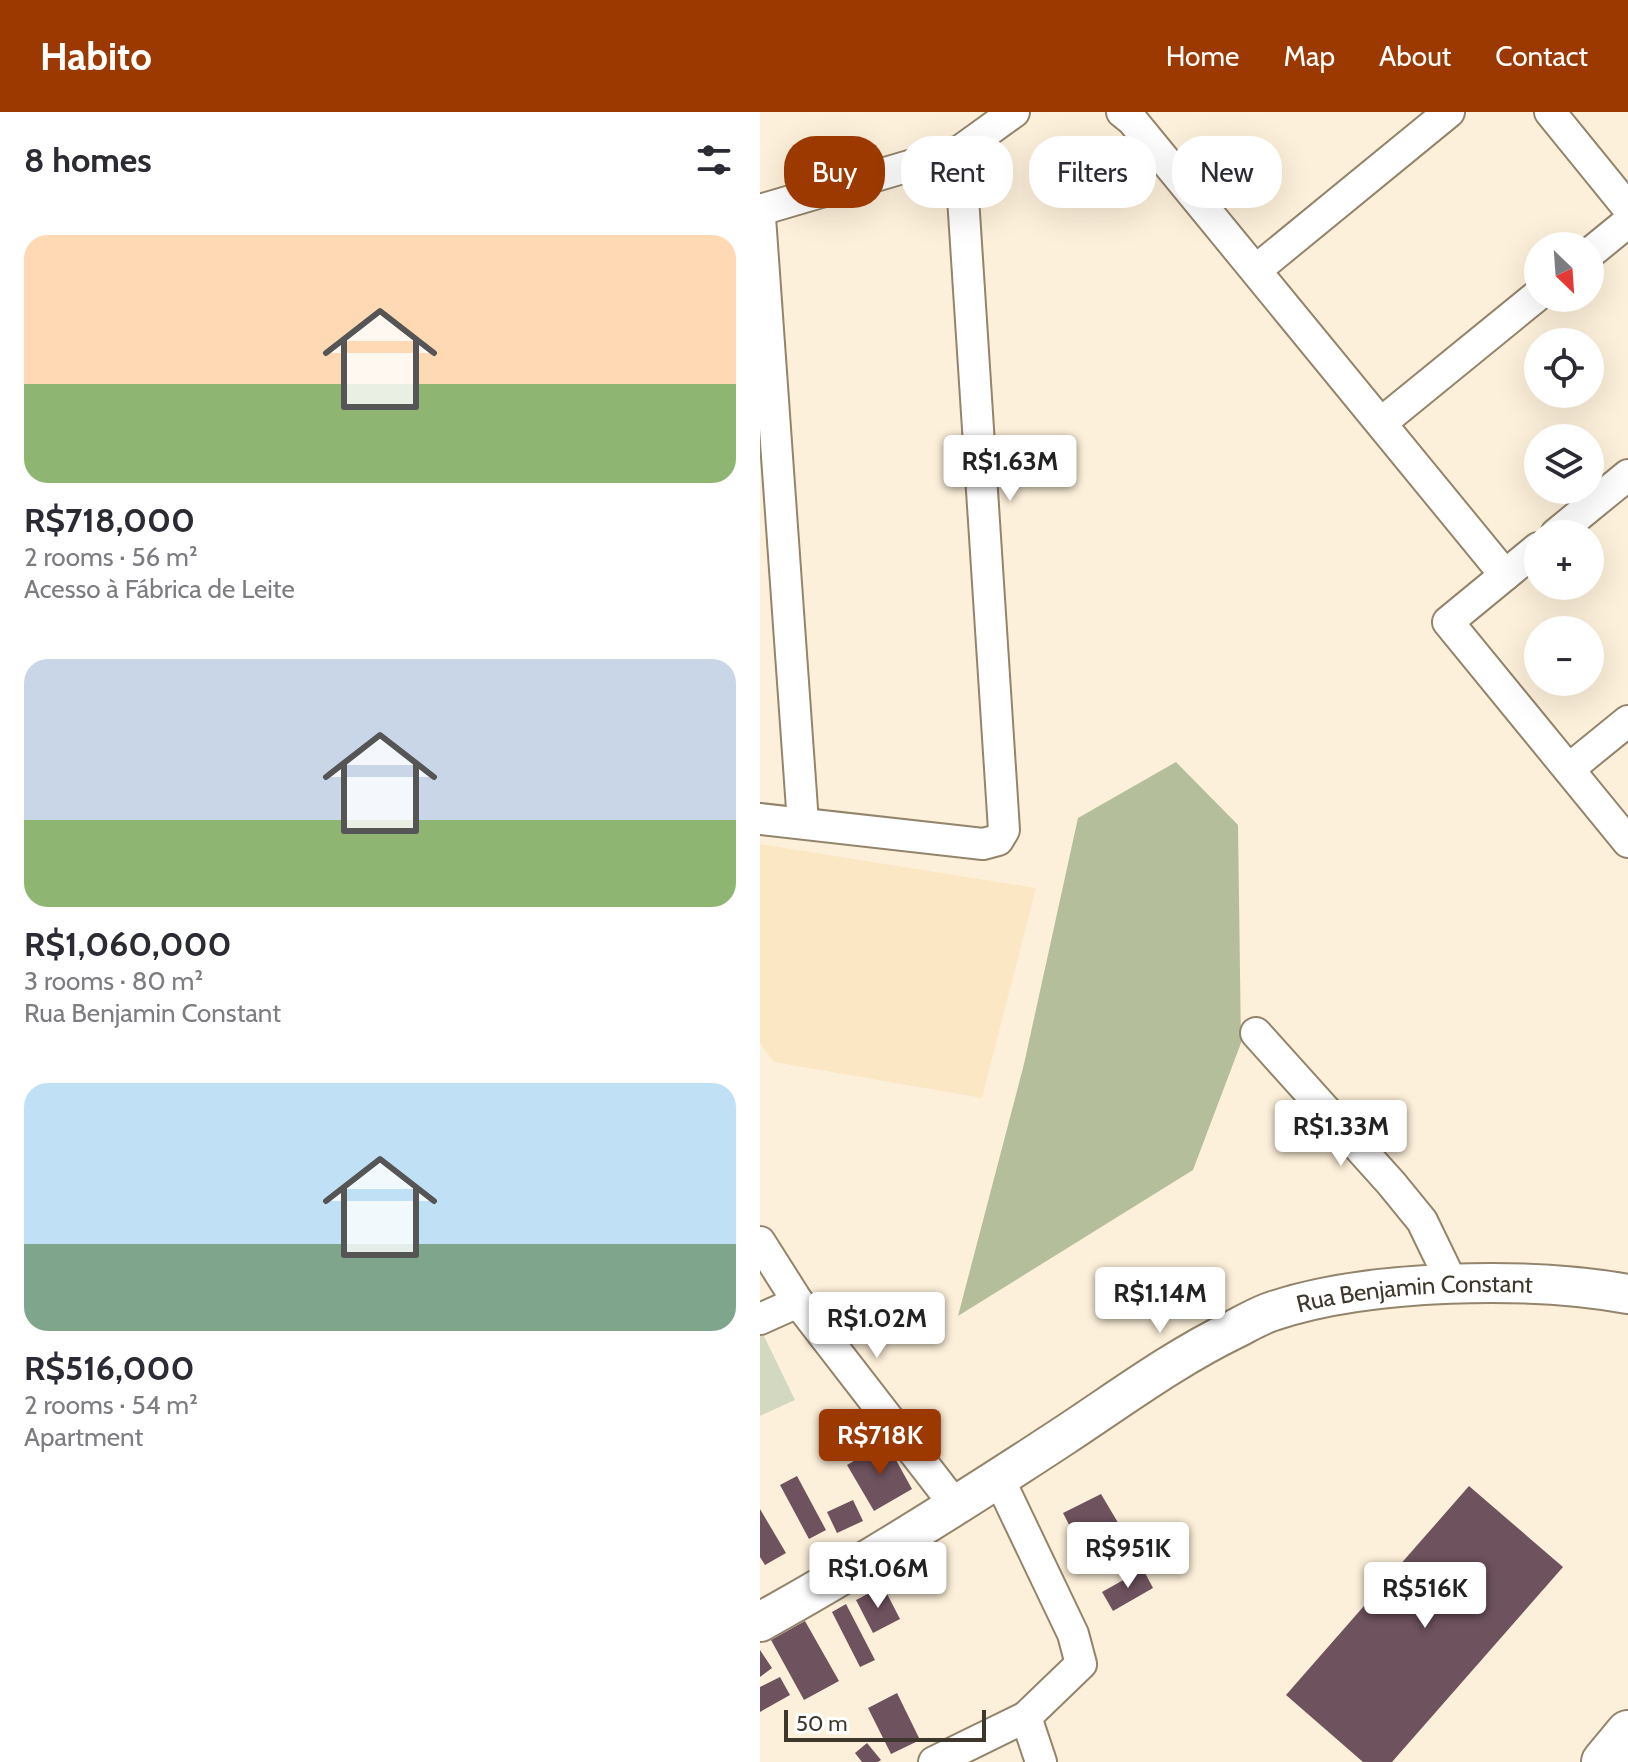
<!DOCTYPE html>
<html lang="en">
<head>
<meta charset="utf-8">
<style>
  :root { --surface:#fff; --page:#f2f2f3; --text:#2b2b33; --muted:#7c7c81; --accent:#9c3900 }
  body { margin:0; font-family:Cabin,sans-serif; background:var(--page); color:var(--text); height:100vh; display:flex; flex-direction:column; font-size:30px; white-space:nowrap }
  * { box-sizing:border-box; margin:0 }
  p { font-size:26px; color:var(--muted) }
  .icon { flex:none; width:44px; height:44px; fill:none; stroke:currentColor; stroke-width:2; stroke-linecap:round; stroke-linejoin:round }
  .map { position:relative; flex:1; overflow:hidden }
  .drawer { display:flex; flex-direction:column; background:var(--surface); width:760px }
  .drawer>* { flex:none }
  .top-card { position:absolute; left:24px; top:24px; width:724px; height:72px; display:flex; gap:16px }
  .needle { width:52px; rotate:155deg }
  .fabs { position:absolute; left:764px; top:120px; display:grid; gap:16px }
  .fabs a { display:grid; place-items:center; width:80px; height:80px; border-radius:50%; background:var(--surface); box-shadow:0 8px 32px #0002; font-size:40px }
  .scale { position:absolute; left:24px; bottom:20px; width:202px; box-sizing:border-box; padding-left:8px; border:4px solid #3d372c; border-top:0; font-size:22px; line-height:28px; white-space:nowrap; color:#3d372c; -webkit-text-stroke:6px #fff; paint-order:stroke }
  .price { position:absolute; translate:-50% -68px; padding:0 18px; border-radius:8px; background:#fff; color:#222; font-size:26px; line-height:52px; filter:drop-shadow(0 2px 4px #0008) }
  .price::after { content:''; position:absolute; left:50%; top:48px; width:24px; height:18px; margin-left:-12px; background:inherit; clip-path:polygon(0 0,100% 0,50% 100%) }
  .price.current { background:var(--accent); color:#fff }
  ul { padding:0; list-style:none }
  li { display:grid; align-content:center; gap:16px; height:424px; padding:0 24px }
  li span { display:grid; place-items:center; height:248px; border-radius:24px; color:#555 }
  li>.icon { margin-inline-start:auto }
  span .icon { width:144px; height:144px; fill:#fffc; stroke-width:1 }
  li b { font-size:34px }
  h2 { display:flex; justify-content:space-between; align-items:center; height:96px; padding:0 24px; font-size:34px }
  .pill { padding:0 28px; border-radius:32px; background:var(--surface); box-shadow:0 8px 32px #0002; font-size:28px; line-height:72px }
  .pill.current { background:var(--accent); color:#fff }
  header { display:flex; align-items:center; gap:48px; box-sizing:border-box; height:112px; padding:0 40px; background:var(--accent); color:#fff }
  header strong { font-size:38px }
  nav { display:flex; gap:44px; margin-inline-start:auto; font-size:28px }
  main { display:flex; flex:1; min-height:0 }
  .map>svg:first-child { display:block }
</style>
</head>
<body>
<header>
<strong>Habito</strong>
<nav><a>Home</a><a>Map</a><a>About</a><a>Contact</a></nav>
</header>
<main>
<section class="drawer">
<h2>8 homes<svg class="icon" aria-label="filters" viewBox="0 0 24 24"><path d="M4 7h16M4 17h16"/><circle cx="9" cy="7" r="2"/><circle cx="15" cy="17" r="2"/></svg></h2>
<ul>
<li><span style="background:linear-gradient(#ffd9b3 60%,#8fb573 0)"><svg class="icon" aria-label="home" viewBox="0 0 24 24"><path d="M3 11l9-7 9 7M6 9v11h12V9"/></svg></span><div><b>R$718,000</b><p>2 rooms · 56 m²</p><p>Acesso à Fábrica de Leite</p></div></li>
<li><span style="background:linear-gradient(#c9d6e8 65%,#8fb573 0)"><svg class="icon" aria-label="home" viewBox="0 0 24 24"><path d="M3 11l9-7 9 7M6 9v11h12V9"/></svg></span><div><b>R$1,060,000</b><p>3 rooms · 80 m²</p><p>Rua Benjamin Constant</p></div></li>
<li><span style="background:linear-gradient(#bfe0f5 65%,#7fa58c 0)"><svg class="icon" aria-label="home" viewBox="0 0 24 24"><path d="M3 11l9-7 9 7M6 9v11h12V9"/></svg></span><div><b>R$516,000</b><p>2 rooms · 54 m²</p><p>Apartment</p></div></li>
</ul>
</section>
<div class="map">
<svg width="868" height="1650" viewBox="0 0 868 1650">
  <rect width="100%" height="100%" fill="#fdf0da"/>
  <polygon fill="#fbe7c4" points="0,732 276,776 222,986 14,950 0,931"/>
  <polygon fill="#d2d9c0" points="0,1216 35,1288 0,1304"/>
  <polygon fill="#b5be9b" points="416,650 478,713 481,931 433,1058 198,1204 264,952 318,706"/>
  <g fill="#6e525e">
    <polygon points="126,1330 152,1377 114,1399 87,1353"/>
    <polygon points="37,1364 66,1418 49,1427 20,1373"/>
    <polygon points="709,1374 803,1455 632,1650 603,1650 526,1583"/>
    <polygon points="341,1382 360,1414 351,1419 357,1430 326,1446 303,1401"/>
    <polygon points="93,1388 103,1409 77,1421 67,1400"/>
    <polygon points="0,1397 26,1441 5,1453 0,1445"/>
    <polygon points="383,1457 393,1476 353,1499 342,1480"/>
    <polygon points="123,1474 140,1507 113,1521 96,1488"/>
    <polygon points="86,1492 115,1548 100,1555 72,1500"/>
    <polygon points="45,1509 79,1569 44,1588 11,1528"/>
    <polygon points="0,1538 12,1556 0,1565"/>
    <polygon points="20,1565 30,1583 0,1600 0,1575"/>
    <polygon points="137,1581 160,1628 131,1642 108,1596"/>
    <polygon points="107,1631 121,1648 118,1650 102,1650 95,1641"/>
  </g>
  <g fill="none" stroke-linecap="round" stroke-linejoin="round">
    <defs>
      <g id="minor">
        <polyline points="362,0 372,8 745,463"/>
        <polyline points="790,0 868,96"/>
        <polyline points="0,98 200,39 254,0"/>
        <polyline points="0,105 43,711"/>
        <polyline points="830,141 868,110"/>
        <polyline points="496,158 689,0"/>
        <polyline points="621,311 778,183"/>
        <polyline points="796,422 868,363"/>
        <polyline points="778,436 688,510 868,730"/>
        <polyline points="809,657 868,609"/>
        <polyline points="0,707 223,732 238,728 244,718 200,39"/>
        <polyline points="496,921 631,1071 662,1109 693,1173"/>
        <polyline points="0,1130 38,1190 195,1393"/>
        <polyline points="0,1207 38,1190"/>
        <polyline points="239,1367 313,1522 321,1552 266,1605 281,1650"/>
        <polyline points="174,1650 266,1605"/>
      </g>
      <g id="tertiary">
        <path id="s1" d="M0,1510C105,1452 206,1388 305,1323C361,1286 415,1246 475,1217C487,1211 500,1203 513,1199C609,1167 769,1164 868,1182"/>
      </g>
      <polyline id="primary" points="844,1650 868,1621"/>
    </defs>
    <use href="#minor" stroke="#93846b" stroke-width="34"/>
    <use href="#tertiary" stroke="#93846b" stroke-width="42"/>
    <use href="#primary" stroke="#93846b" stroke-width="48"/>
    <use href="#minor" stroke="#fff" stroke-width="30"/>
    <use href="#tertiary" stroke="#fff" stroke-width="38"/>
    <use href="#primary" stroke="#fff" stroke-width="44"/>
  </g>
  <g text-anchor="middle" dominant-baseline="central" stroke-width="8" stroke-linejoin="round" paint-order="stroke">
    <g font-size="24" fill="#3d372c" stroke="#fff">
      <text stroke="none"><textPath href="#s1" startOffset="744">Rua Benjamin Constant</textPath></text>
    </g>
  </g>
</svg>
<div class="fabs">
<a><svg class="needle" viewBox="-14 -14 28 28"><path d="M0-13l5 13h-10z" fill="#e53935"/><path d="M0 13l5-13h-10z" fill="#7c7c81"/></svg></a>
<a><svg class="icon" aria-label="locate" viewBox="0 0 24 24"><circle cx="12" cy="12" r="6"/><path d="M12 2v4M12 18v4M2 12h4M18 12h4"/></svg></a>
<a><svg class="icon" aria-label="layers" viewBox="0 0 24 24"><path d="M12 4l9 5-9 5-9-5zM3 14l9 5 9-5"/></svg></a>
<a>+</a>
<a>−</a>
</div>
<div class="scale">50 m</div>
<b class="price" style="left:250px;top:391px">R$1.63M</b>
<b class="price" style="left:581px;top:1056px">R$1.33M</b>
<b class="price" style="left:400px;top:1223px">R$1.14M</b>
<b class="price" style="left:117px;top:1248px">R$1.02M</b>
<b class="price current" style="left:120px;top:1365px">R$718K</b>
<b class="price" style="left:368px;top:1478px">R$951K</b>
<b class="price" style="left:118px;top:1498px">R$1.06M</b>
<b class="price" style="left:665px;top:1518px">R$516K</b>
<div class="top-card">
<a class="pill current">Buy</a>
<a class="pill">Rent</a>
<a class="pill">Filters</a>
<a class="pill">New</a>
</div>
</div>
</main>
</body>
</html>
